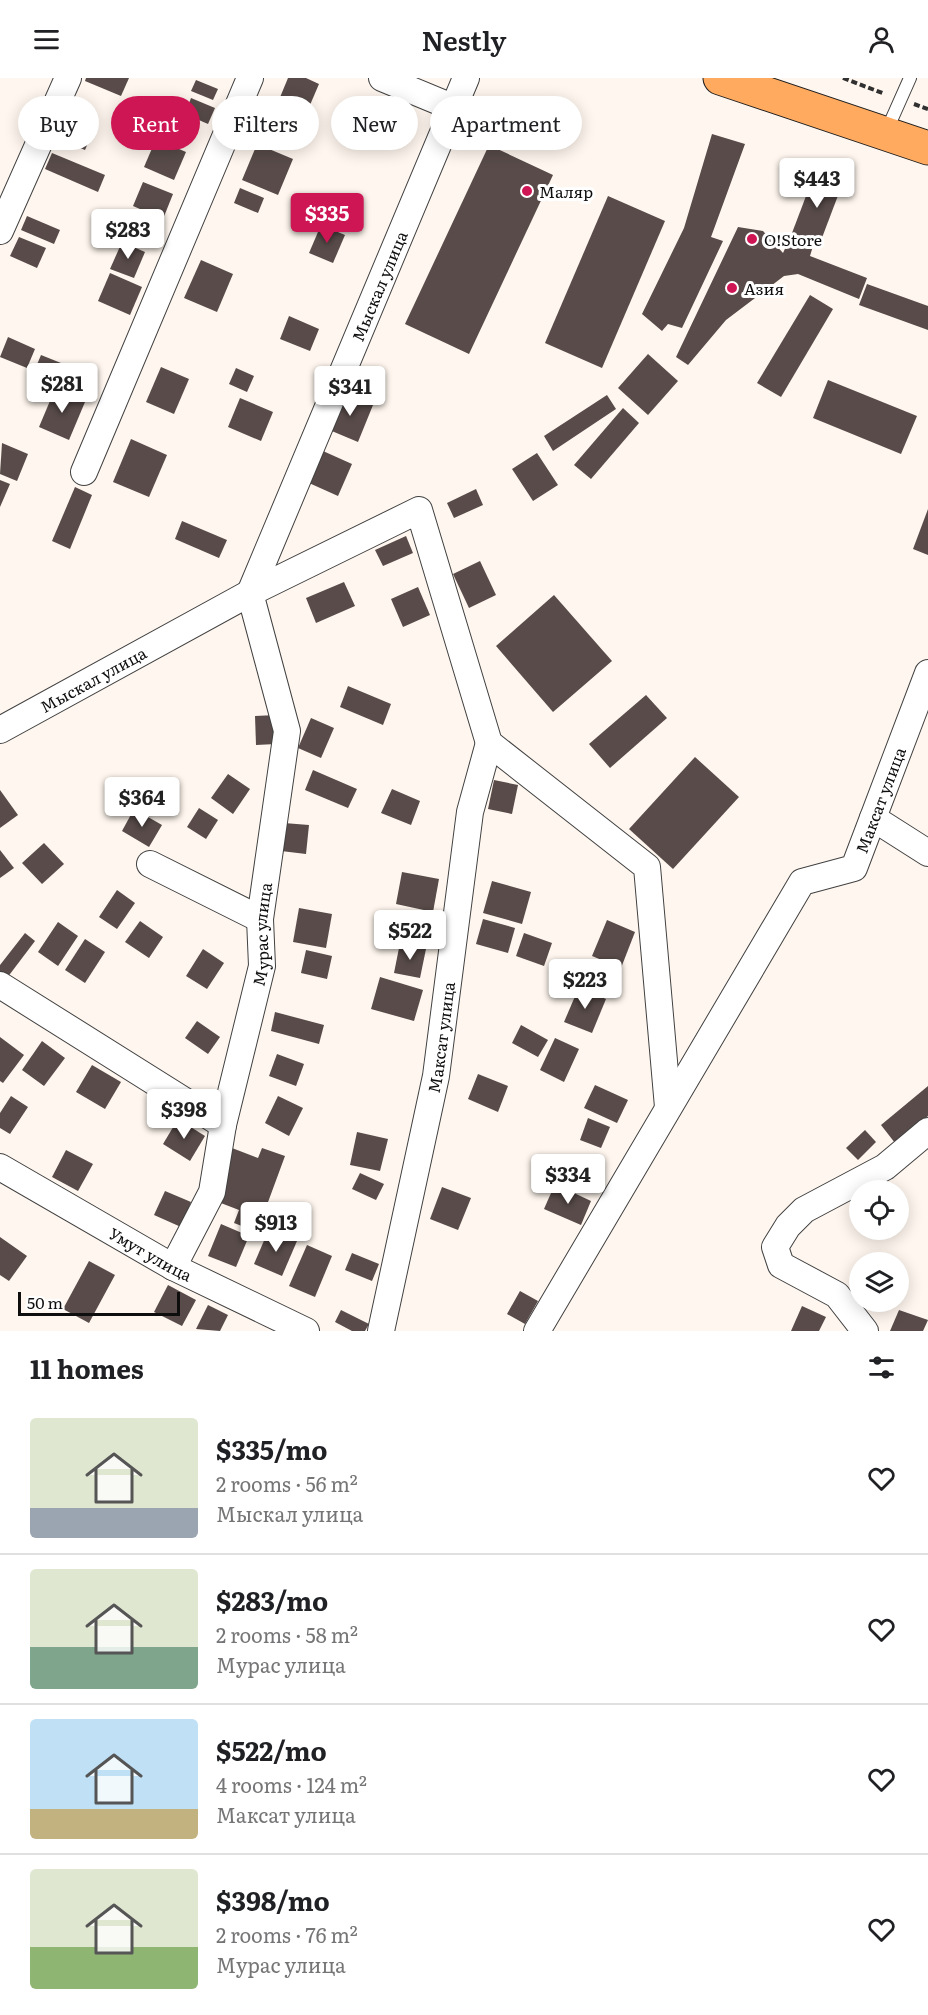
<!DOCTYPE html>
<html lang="en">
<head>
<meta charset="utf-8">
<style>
  :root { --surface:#fff; --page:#f2f2f2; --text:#202124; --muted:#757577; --line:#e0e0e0; --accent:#ce1654 }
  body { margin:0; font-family:Literata,serif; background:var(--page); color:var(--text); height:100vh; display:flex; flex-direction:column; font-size:22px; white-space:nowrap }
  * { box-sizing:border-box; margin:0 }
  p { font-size:20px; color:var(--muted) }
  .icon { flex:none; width:33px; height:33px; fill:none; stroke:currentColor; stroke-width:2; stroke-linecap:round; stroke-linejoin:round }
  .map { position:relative; height:1253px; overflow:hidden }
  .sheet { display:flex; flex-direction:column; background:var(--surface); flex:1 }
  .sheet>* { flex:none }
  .top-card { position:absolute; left:18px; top:18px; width:600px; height:54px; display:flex; gap:12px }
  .controls { position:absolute; left:849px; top:1102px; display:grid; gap:12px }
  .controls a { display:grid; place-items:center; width:60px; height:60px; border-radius:50%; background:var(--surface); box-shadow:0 3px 15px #0003; font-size:30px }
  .scale { position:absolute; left:18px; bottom:15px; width:162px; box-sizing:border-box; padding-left:6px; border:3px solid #0e0e0e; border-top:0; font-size:16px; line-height:21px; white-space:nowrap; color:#0e0e0e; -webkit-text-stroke:4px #fff; paint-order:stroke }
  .price { position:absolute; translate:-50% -51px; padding:0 14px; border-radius:6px; background:#fff; color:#222; font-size:20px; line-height:39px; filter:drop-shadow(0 2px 3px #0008) }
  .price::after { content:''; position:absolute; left:50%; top:36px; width:18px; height:14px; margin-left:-9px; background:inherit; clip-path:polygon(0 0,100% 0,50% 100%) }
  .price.selected { background:var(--accent); color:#fff }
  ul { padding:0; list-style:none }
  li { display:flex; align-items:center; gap:18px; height:150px; padding:0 30px }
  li+li { border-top:2px solid var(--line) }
  li span { display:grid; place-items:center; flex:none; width:168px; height:120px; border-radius:6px; color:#555 }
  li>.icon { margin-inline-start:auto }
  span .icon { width:72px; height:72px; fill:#fffc; stroke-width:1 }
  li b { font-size:26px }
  h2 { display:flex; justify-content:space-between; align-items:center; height:72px; padding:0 30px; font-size:26px }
  .pill { padding:0 21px; border-radius:27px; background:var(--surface); box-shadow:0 3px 15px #0003; font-size:21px; line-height:54px }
  .pill.selected { background:var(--accent); color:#fff }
  header { display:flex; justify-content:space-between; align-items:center; height:78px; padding:0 30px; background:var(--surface); font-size:27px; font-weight:600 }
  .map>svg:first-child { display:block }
</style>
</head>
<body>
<header><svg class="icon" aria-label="menu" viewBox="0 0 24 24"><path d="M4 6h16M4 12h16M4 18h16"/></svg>Nestly<svg class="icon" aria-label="person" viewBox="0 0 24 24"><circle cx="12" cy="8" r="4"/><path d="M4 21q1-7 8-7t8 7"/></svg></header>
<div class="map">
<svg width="928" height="1253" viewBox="0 0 928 1253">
  <rect width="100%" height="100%" fill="#fff7ef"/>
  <g fill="#584b49">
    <polygon points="86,0 129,0 121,18 85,3"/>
    <polygon points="288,0 306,0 319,6 304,41 276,29"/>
    <polygon points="196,2 218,11 213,22 191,13"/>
    <polygon points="191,20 215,30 208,46 185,36"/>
    <polygon points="362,24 399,39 386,69 349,53"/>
    <polygon points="62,33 96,47 85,72 52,58"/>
    <polygon points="712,56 745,66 711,159 723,163 682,250 668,246 662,253 642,236 684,150"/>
    <polygon points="156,61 186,74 174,102 144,89"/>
    <polygon points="257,66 293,81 278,117 242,102"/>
    <polygon points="489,67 553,97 469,276 405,246"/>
    <polygon points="52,75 105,97 98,114 45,91"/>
    <polygon points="814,97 842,107 820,165 792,155"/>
    <polygon points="143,104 173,116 163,141 133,128"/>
    <polygon points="240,110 264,120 258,135 234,125"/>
    <polygon points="608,118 665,143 602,290 545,265"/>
    <polygon points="322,120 350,132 345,144 316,132"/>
    <polygon points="129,133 159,146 151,166 121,153"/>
    <polygon points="27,138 60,152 54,166 21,152"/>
    <polygon points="321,147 345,157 333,185 309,175"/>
    <polygon points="738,149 763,153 783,175 789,162 813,168 810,178 867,200 859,221 798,196 784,198 726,242 688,287 676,279"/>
    <polygon points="19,159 46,170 37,190 10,178"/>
    <polygon points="122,164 145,174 134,200 110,191"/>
    <polygon points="201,182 233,196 217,234 184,220"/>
    <polygon points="110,195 142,209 130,237 98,223"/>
    <polygon points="867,206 928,228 928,252 859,227"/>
    <polygon points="810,217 833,231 781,319 757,305"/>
    <polygon points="289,238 319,251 310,273 280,261"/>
    <polygon points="8,259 35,271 27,290 0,279"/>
    <polygon points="648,276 678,303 648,337 618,310"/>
    <polygon points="41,277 66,287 58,307 33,296"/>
    <polygon points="161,289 189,301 174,336 146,324"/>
    <polygon points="236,290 254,298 247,314 229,306"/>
    <polygon points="828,302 917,338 901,376 813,340"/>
    <polygon points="55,311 85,324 69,362 39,349"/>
    <polygon points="343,314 373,327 358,364 327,351"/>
    <polygon points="607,317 616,331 553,373 544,358"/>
    <polygon points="240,320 273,334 261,363 228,349"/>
    <polygon points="623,330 639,345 591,401 574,387"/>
    <polygon points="131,361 167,377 149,419 113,404"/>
    <polygon points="2,365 28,376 17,403 0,396"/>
    <polygon points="323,373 352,386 338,418 309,405"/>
    <polygon points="537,375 558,407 533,423 512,391"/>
    <polygon points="0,402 10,406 0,429"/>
    <polygon points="75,409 92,417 70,471 52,463"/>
    <polygon points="476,411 483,427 454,440 447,425"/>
    <polygon points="928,431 928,477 913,471"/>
    <polygon points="182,443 227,462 219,480 175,461"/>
    <polygon points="406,458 413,475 383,488 375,472"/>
    <polygon points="480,483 496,517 469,530 453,496"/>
    <polygon points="344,504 355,528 316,545 306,520"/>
    <polygon points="418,509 430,537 403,549 391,521"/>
    <polygon points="554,517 612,583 553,634 496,568"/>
    <polygon points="348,608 391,626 383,647 340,629"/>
    <polygon points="646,617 667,640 610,690 589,666"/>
    <polygon points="276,637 276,666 256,667 255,638"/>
    <polygon points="311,640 334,650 321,680 298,670"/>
    <polygon points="695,679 739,719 673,791 629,751"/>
    <polygon points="313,692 357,711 348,730 305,712"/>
    <polygon points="228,696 250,711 233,736 211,720"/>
    <polygon points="494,702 518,707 512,736 488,731"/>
    <polygon points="392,711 420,723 411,747 381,735"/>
    <polygon points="0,712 18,737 0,750"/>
    <polygon points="199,730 218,742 206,761 187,749"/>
    <polygon points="134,731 162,747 149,769 122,753"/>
    <polygon points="284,745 309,747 306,776 281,773"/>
    <polygon points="44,765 64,786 42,806 22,785"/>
    <polygon points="0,772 14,790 0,800"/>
    <polygon points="402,794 439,801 433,834 396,826"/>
    <polygon points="492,803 531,814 522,846 483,835"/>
    <polygon points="117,812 135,825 117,851 99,839"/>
    <polygon points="299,830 332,836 326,870 293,864"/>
    <polygon points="483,841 515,850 508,875 476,866"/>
    <polygon points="607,842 635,854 621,890 592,878"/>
    <polygon points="140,843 163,859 149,880 125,864"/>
    <polygon points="58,844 78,858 58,888 38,874"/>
    <polygon points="25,855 35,863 7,900 0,894 0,887"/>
    <polygon points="524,855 552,865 544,888 516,878"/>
    <polygon points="85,861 105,874 85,905 65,892"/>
    <polygon points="400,865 426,871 420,900 394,895"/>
    <polygon points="203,871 224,885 207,911 186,898"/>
    <polygon points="306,872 332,878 327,901 301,895"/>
    <polygon points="380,899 423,912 414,943 371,931"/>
    <polygon points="579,909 606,921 592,955 564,944"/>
    <polygon points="275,934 324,947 319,966 271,953"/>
    <polygon points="197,943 220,959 208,976 185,960"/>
    <polygon points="521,947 548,962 538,979 512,965"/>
    <polygon points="0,959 24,977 3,1005 0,1003"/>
    <polygon points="555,960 579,971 564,1004 540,992"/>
    <polygon points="42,963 65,980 44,1008 22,992"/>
    <polygon points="277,976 304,986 296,1008 269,998"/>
    <polygon points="92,987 121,1004 105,1031 76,1014"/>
    <polygon points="478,996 508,1008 498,1034 468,1021"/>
    <polygon points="595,1007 628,1022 617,1045 584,1030"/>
    <polygon points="928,1008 928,1038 895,1065 881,1047"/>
    <polygon points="11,1018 28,1029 10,1056 0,1050 0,1035"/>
    <polygon points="278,1018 303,1030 289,1058 265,1045"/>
    <polygon points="588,1040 610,1049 601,1070 580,1062"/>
    <polygon points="178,1041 205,1058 190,1083 163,1066"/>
    <polygon points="865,1052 876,1064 858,1082 846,1070"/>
    <polygon points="357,1054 388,1061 380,1093 350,1087"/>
    <polygon points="232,1070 258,1080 262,1070 285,1078 257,1154 234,1145 239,1132 213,1122"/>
    <polygon points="66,1072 93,1086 78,1113 52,1099"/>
    <polygon points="360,1095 384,1106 376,1122 352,1111"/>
    <polygon points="555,1106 591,1123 581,1147 544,1131"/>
    <polygon points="442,1109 471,1120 458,1152 430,1141"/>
    <polygon points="165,1113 191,1124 181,1149 154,1137"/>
    <polygon points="221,1146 249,1158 236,1189 208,1178"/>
    <polygon points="269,1151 297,1163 282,1198 254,1186"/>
    <polygon points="0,1159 27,1178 9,1203 0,1197"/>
    <polygon points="307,1167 332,1178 315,1219 289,1208"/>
    <polygon points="352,1175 379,1186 372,1203 345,1192"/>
    <polygon points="89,1183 115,1197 89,1245 63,1231"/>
    <polygon points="168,1207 196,1222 182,1248 154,1234"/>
    <polygon points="520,1213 538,1223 525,1246 507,1236"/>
    <polygon points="208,1227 228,1237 220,1253 196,1251"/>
    <polygon points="802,1228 826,1239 819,1253 791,1253"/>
    <polygon points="341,1232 369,1246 365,1253 352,1253 335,1244"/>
    <polygon points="899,1232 928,1242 923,1253 890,1253"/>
  </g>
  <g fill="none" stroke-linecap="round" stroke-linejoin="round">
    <defs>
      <polyline id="lane" points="886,54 910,0"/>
      <g id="street">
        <polyline points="382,0 452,29"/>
        <polyline points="0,153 68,0"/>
        <polyline points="84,394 250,0"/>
        <path id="s1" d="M0,652L250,515L419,432L489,665L647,789L668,1029"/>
        <polyline points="873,740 928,775"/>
        <polyline points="150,786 260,841"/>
        <polyline points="0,907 223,1047"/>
        <path id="s2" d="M0,1089L173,1189L306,1253"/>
        <path id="s3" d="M173,1189L212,1114L223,1047L262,888L260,841L287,653L250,515L466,0"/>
        <path id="s4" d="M381,1253L436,998L470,734L489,665"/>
        <path id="s5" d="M537,1253L802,804L854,790L928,595"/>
        <polyline points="865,1253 837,1217 781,1187 775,1169 788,1148 804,1132 885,1089 928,1053"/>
      </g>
      <polyline id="primary" points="720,0 928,70"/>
    </defs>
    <use href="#lane" stroke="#414141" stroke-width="14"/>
    <use href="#street" stroke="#414141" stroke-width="28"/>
    <use href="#primary" stroke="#1f1f1f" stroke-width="35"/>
    <g stroke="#303030" stroke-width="4" stroke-dasharray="6 3" stroke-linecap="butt">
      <polyline points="843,0 885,16"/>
      <polyline points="914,26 928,31"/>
    </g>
    <use href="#lane" stroke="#fff" stroke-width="12"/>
    <use href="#street" stroke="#fff" stroke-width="26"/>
    <use href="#primary" stroke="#ffaa5f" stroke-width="33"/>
  </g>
  <g fill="#ce1654" stroke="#fff" stroke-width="2">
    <circle cx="527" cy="113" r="6"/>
    <circle cx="752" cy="161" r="6"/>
    <circle cx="732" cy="210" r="6"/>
  </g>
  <g text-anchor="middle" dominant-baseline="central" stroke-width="6" stroke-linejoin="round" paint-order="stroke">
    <g font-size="16" fill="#0e0e0e" stroke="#fff" text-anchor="start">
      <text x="539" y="113">Маляр</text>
      <text x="764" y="161">O!Store</text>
      <text x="744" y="210">Азия</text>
    </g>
    <g font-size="16" fill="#0e0e0e" stroke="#fff">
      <text stroke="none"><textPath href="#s3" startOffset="1029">Мыскал улица</textPath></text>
      <text stroke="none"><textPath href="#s1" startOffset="106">Мыскал улица</textPath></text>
      <text stroke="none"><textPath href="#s5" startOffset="648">Максат улица</textPath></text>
      <text stroke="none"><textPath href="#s3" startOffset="348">Мурас улица</textPath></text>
      <text stroke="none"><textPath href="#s4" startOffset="300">Максат улица</textPath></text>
      <text stroke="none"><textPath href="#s2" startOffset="174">Умут улица</textPath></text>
    </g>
  </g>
</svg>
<div class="controls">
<a><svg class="icon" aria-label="locate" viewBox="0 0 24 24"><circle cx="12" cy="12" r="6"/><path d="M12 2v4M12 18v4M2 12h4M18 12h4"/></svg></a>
<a><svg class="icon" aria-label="layers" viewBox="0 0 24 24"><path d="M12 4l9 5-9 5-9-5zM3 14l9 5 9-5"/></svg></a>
</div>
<div class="scale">50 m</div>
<b class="price" style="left:817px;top:131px">$443</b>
<b class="price selected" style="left:327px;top:166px">$335</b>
<b class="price" style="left:128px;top:182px">$283</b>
<b class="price" style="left:62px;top:336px">$281</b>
<b class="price" style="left:350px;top:339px">$341</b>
<b class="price" style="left:142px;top:750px">$364</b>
<b class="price" style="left:410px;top:883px">$522</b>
<b class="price" style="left:585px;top:932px">$223</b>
<b class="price" style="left:184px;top:1062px">$398</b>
<b class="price" style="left:568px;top:1127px">$334</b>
<b class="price" style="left:276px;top:1175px">$913</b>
<div class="top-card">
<a class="pill">Buy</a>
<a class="pill selected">Rent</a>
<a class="pill">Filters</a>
<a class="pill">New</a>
<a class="pill">Apartment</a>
</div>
</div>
<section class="sheet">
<h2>11 homes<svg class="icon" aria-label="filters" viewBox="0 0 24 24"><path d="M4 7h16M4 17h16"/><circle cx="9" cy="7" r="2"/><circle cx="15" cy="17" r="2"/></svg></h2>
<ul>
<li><span style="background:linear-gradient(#dfe7d0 75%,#9aa5b1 0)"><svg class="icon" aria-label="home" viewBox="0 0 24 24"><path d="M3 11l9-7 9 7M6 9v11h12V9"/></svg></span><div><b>$335/mo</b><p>2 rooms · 56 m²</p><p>Мыскал улица</p></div><svg class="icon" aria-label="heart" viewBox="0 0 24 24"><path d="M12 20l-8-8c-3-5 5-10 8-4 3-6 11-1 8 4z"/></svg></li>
<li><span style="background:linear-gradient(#dfe7d0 65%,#7fa58c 0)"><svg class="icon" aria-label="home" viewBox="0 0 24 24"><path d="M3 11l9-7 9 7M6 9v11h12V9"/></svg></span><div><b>$283/mo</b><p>2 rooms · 58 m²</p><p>Мурас улица</p></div><svg class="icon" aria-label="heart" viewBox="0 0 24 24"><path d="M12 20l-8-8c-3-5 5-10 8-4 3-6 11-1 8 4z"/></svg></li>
<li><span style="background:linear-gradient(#bfe0f5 75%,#c2b280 0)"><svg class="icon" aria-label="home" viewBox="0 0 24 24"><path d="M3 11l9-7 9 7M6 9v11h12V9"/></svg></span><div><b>$522/mo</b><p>4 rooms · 124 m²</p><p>Максат улица</p></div><svg class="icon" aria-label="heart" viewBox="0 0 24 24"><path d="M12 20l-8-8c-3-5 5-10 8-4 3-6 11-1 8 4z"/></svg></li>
<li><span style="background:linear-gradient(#dfe7d0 65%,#8fb573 0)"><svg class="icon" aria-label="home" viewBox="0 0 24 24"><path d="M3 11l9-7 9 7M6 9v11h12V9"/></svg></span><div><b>$398/mo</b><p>2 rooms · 76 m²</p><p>Мурас улица</p></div><svg class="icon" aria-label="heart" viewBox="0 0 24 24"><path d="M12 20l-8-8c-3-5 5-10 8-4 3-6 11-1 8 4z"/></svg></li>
</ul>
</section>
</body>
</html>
